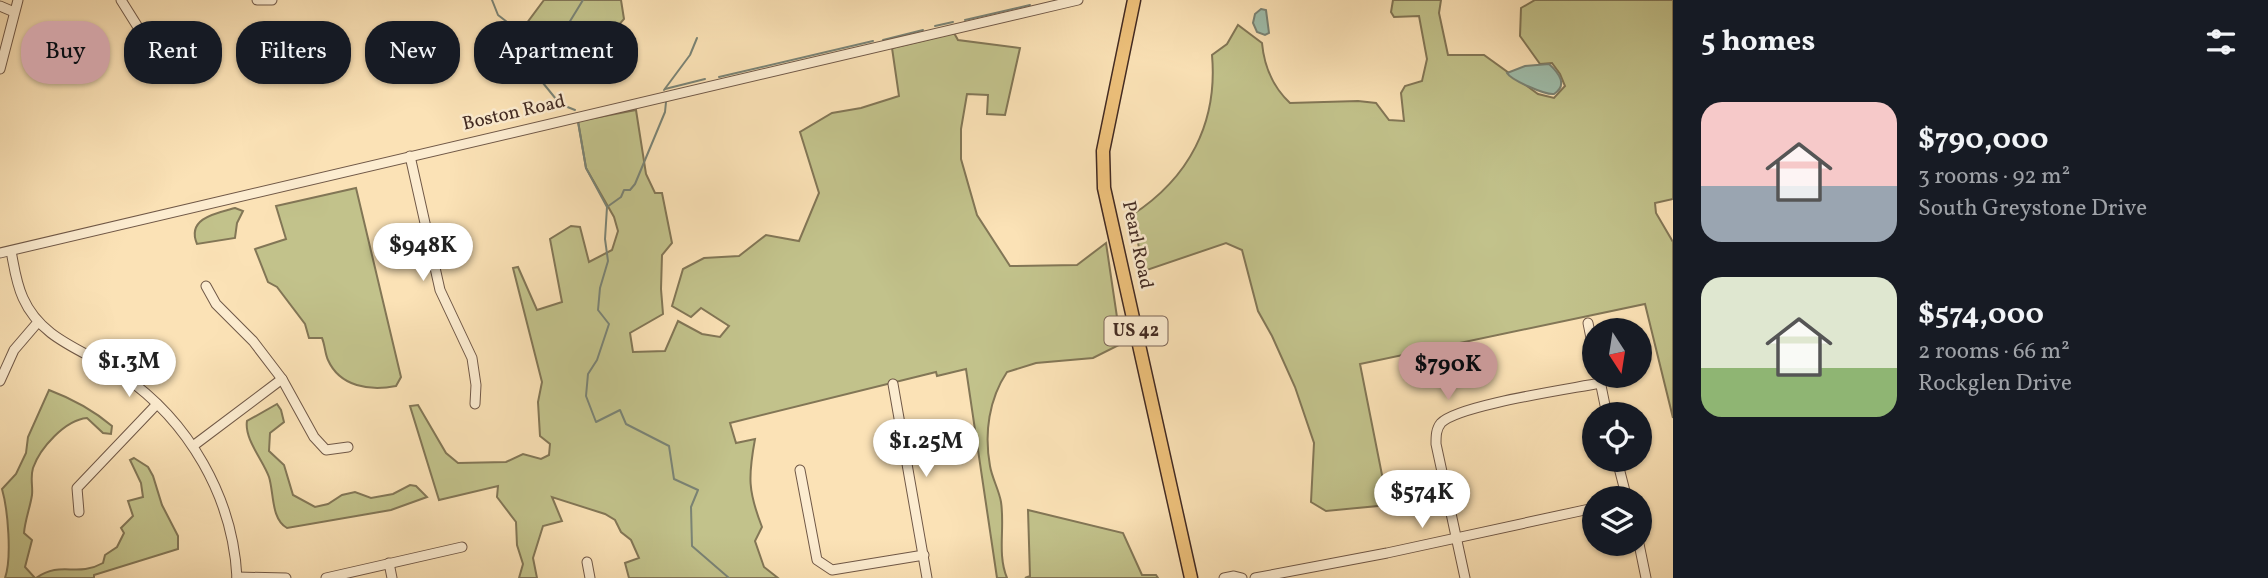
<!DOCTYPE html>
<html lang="en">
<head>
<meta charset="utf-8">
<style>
  :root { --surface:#171b24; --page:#242831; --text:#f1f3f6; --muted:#9ea1a6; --accent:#c59692 }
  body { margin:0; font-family:Vollkorn,serif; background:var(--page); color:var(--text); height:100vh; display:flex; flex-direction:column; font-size:26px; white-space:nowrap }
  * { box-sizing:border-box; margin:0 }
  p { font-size:23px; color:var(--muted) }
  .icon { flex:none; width:38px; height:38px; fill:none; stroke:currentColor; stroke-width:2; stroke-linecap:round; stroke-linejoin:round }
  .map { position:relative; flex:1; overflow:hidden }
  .details { display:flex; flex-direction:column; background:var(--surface); width:595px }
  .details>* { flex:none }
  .top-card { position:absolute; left:21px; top:21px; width:665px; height:63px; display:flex; gap:14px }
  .needle { width:46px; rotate:168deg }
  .fabs { position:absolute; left:1582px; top:318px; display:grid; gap:14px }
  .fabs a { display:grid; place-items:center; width:70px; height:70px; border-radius:50%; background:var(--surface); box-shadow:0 2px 5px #0004; font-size:35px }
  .price { position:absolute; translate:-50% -60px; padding:0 16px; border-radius:24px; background:#fff; color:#222; font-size:23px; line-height:46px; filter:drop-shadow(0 2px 4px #0008) }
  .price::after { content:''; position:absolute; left:50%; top:42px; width:21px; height:16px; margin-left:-10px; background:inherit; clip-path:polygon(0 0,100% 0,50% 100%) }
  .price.selected { background:var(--accent); color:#111 }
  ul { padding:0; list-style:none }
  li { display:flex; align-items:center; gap:21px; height:175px; padding:0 28px }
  li span { display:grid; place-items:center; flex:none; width:196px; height:140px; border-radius:21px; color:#555 }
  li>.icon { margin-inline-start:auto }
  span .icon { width:84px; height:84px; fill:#fffc; stroke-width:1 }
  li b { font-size:30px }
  h2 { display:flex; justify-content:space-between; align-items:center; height:84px; padding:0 28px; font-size:30px }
  .chip { padding:0 24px; border-radius:28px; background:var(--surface); box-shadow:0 2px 5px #0004; font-size:24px; line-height:63px }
  .chip.selected { background:var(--accent); color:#111 }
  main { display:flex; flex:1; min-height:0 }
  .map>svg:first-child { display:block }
</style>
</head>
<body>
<main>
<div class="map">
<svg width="1673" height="578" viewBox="0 0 1673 578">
  <rect width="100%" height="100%" fill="#fbe2b6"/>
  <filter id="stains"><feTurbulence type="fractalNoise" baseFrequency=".00286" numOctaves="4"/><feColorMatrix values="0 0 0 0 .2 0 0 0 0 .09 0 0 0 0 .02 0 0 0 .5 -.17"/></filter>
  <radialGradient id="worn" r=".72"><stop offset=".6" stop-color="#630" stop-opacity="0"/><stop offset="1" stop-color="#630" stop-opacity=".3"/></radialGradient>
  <g fill="#c2c28b" stroke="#827656" stroke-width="2">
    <polygon points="544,0 621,0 624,19 605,41 584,29 555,39 535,54 518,35"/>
    <path d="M1393,0H1441L1439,13L1448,55H1484L1538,94L1554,98L1565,86L1560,74L1552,63L1540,64L1520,36L1521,8L1535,0H1673V199L1655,203L1656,213L1673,242V418L1645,304L1360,364L1388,505L1326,511L1311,502L1314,443L1295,387L1272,336L1258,311L1242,250L1226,243L1144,271L1132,215C1189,178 1218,123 1212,55L1227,44L1238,25L1262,43C1264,65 1273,87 1290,103L1358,101L1376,103L1389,120L1404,121L1401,93L1405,86L1422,81L1427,59L1419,16L1394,17L1391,12Z"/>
    <path d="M954,33L958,40L1020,48L1005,115L987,114L988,95L967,94L961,129V159L977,215L1010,266L1077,265L1106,243L1121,344L1093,358L1036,363L1007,372C989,399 984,433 990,466C992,478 999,490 1001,502C1005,528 997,554 1007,578H997L966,369L937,376L936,372L730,423L736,443L755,439C748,477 748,491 762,527L755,541L764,567L778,578H629L625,563L639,558L631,540L621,532L615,520L605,514L552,497L562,521L543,526L533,558L537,578H519L523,564L517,545L516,522L497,497L498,486L439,500L410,406L418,405L446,453L458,463L506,462L523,454L541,459L549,455L550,444L540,436L538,402L542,382L513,268L518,267L537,310L562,302L550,239L571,226L580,227L589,262L612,250L618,231L614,217L586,168L578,121L636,110L646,174L655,193H662L672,243L662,255L661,289L663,314L630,333L633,352L665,351L678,321L702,334L720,337L729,326L701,308L691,317L672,306L683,269L704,258L739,256L766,235L799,241L819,193L800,132L832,113L861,108L899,96L892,48Z"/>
    <path d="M356,188L401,377L396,386C370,391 340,387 328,360C325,354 325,345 322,338H309L305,324L277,287L268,282L255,249L286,239L276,206Z"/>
    <path d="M235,208L243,211L237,223L235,238L197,244C186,218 217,213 235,208Z"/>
    <path d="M49,390C73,399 93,410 112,426L111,434L103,433L87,418C65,420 40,448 33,468C30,478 33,486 32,495C30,508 25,520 24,533L32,540L25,567L35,578H5C12,558 8,510 2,489L16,474L26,453L28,437Z"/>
    <path d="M277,404L281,410L284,422L270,433L269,451L284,465L293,495L315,507L328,504L342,495L355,492L371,498L393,494L410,485L416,486L427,497L391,510L287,528C271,519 274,493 269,477C263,460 244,439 247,421Z"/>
    <path d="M134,458L148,467L153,476L162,505L178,536V549L94,575V578H36C62,560 76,578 103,563L105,555L117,547L124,533L121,528L133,516L128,501L143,497L141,483L130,460Z"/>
    <polygon points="1028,510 1123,533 1142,575 1156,575 1158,578 1025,578 1030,576"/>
  </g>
  <g fill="#9fbeac" stroke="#7a8375" stroke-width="2">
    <polygon points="1261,9 1266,10 1269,33 1265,35 1257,32 1253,23 1255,14"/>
    <path d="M1549,64C1559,73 1568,85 1554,94C1545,95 1511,80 1507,73L1525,66Z"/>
  </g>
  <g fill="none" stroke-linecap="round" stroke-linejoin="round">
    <g stroke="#7a8375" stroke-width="2">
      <polyline points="492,0 498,15 525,36 539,59 544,62"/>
      <polyline points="965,20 1030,5"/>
      <polyline points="935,26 953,22"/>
      <polyline points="883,40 923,30"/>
      <polyline points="719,77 873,41"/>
      <polyline points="665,89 705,79"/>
      <polyline points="664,90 690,55 697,38"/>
      <polyline points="575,110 560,104 543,83 545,62 583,0"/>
      <polyline points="578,122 586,168 607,207 605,239 608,261 600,288 598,310 609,324 597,360 588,374 586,396 596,422 620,410 626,424 669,446 674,479 698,490 691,507 692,546 729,578"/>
      <polyline points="607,207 621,197 624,190 630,190 635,184 665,112 666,102"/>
    </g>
    <defs>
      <g id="minor">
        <polyline points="121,0 141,32 152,64"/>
        <polyline points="257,0 272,0"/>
        <polyline points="0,6 14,12"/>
        <polyline points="0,69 18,0"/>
        <polyline points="410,156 440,290 472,358 476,385 475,404"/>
        <path d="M11,251C14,266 16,283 23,298C42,341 86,350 122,375C189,421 233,497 237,578"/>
        <polyline points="0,253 1078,0"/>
        <polyline points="206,286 216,304 253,341 282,379 314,437 326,450 348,447"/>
        <polyline points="1588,323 1594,353"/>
        <polyline points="1599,376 1607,415"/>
        <polyline points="0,381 14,350 38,322"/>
        <polyline points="893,384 927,578"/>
        <polyline points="193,446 282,379"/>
        <polyline points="1617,460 1627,499"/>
        <polyline points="800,470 817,560 832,570 924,555"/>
        <polyline points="79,512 77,488 157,404"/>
        <polyline points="1639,544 1646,578"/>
        <polyline points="587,562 590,578"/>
        <polyline points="389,563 392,578"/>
        <polyline points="237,577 286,578"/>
        <polyline points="326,578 462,547"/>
        <polyline points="1224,578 1234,576 1242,578"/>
        <polyline points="1255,578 1387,553 1594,508"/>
        <path d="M1465,578L1436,444C1436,436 1436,429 1441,423C1458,405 1570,389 1600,383"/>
      </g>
      <polyline id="major" points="1134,0 1103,151 1104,188 1191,578"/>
    </defs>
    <use href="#minor" stroke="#705847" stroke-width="11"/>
    <use href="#major" stroke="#422a22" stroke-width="15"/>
    <use href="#minor" stroke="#fcecd0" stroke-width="9"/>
    <use href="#major" stroke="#eec17b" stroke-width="12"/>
  </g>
  <g text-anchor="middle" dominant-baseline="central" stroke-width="5" stroke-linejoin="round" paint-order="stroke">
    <rect fill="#fcecd0" stroke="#7a6456" stroke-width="2" x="1104.5" y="316.5" width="63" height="29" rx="5"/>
    <g font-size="18" font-weight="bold" fill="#422a22">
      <text x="1136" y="331">US 42</text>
    </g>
    <g font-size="19" fill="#422a22" stroke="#fcecd0">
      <text transform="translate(514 113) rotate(-13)">Boston Road</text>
      <text transform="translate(1137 245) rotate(78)">Pearl Road</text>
    </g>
  </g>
  <rect width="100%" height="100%" filter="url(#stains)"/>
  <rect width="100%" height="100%" fill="url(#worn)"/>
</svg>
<div class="fabs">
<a><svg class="needle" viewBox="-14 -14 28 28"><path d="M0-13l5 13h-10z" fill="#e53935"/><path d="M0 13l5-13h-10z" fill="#9ea1a6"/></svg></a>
<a><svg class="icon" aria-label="locate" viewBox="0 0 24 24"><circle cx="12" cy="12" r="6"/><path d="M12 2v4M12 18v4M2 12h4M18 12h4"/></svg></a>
<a><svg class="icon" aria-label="layers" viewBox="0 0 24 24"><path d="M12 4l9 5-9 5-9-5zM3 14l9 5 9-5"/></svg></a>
</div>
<b class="price" style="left:423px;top:283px">$948K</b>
<b class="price" style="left:129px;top:399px">$1.3M</b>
<b class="price selected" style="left:1448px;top:402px">$790K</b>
<b class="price" style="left:926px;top:479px">$1.25M</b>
<b class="price" style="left:1422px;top:530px">$574K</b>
<div class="top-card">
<a class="chip selected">Buy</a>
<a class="chip">Rent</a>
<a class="chip">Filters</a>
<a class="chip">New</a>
<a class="chip">Apartment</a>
</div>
</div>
<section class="details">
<h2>5 homes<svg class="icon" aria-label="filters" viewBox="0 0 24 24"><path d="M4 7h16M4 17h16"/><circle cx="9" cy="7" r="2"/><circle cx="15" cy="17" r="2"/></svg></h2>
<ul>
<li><span style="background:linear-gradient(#f6c9c9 60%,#9aa5b1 0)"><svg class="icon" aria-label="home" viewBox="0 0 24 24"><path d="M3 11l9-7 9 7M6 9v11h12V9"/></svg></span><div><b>$790,000</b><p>3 rooms · 92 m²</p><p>South Greystone Drive</p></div></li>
<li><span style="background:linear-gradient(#dfe7d0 65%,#8fb573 0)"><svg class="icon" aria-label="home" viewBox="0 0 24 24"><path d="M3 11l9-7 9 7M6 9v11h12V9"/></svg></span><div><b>$574,000</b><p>2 rooms · 66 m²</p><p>Rockglen Drive</p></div></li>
</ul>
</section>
</main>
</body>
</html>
